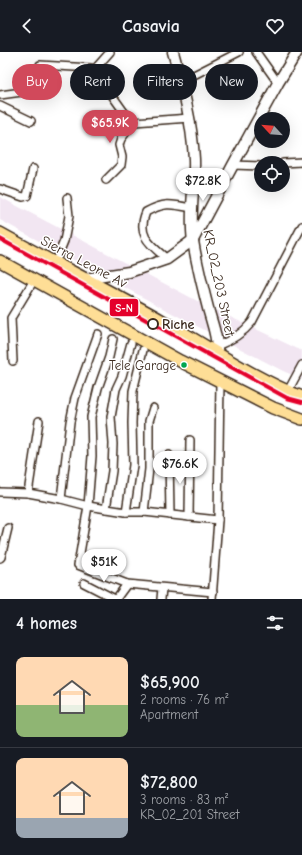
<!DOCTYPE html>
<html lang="en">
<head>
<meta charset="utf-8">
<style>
  :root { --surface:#171b24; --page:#20242c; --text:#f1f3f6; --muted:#9ea1a6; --line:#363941; --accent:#d1495b }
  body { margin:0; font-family:"Comic Neue",sans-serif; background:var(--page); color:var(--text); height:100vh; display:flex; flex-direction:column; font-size:15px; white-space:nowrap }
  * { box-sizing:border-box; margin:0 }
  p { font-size:13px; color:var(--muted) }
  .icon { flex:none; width:22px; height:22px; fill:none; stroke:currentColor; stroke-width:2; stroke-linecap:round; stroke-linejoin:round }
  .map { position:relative; height:547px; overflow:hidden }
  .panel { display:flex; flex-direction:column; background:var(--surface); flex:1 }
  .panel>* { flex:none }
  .banner { position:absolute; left:12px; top:12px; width:278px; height:36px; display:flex; gap:8px }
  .needle { width:26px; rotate:296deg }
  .buttons { position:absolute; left:254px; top:60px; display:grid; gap:8px }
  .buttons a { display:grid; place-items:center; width:36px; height:36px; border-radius:50%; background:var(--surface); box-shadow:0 4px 16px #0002; font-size:20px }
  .price { position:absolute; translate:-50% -34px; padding:0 9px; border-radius:14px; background:#fff; color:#222; font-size:13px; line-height:26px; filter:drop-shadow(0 1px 2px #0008) }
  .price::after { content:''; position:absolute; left:50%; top:24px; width:12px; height:9px; margin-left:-6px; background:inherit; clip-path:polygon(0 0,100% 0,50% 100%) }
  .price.current { background:var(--accent); color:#fff }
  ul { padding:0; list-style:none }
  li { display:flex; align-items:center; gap:12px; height:100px; padding:0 16px }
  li+li { border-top:1px solid var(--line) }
  li span { display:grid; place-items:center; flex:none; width:112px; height:80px; border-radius:8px; color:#555 }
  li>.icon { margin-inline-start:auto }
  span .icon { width:48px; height:48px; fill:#fffc; stroke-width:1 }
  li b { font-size:17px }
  h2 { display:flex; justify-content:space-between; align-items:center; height:48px; padding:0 16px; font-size:17px }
  .chip { padding:0 14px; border-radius:18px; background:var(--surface); box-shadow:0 4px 16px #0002; font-size:14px; line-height:36px }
  .chip.current { background:var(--accent); color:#fff }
  header { display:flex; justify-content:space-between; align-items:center; height:52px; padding:0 16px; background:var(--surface); font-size:18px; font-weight:700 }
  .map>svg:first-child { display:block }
</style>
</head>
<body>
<header><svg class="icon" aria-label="back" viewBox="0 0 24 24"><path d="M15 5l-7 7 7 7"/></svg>Casavia<svg class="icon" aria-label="heart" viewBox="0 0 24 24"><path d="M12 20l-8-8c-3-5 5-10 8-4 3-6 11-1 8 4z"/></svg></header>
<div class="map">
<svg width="302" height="547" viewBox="0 0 302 547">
  <rect width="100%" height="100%" fill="#fff"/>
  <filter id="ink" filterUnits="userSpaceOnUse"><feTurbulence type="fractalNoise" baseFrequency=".025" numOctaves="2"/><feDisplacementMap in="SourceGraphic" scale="8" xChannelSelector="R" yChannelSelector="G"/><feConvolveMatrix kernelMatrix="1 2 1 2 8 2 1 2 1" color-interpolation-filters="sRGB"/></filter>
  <g filter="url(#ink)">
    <polygon fill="#f2e6f2" points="0,145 205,253 302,299 302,327 283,319 170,260 0,168"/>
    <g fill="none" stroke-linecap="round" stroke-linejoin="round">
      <defs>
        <g id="street">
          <polyline points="256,0 278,31"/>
          <polyline points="94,18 110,0"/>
          <polyline points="182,29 239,0"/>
          <polyline points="0,43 29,39 35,31 40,13 91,16 94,18 129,67 134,70 190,66"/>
          <polyline points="0,54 31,69"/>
          <polyline points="283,111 302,110"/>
          <polyline points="233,113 261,114"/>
          <polyline points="106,128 121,113 122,105 119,93 121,87 134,70"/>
          <polyline points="0,137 23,145 27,144 33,117"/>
          <path d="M167,207C151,193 136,184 146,160C165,150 171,152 192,156"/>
          <polyline points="55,211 64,189 69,164 67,146"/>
          <polyline points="113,287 109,305 98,336 91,365 92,404 88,454 78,513 127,532 213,540"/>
          <path d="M217,294C230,289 244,280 252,270L302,174"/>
          <polyline points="13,309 11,266 34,228"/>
          <polyline points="288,339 302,313"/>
          <polyline points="169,403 170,463"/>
          <polyline points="0,440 28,441 61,447 88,454 126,460 144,460 218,468"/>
          <polyline points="28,441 39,369"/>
          <polyline points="61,447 70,370 75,346 98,282"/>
          <polyline points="106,457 112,419 113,392 111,365 116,337 122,324 131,291"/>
          <polyline points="126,460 133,413 132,371 133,339 143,298"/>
          <polyline points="144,460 149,417 149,369 153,356"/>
          <polyline points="189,465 190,388"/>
          <polyline points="0,506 1,505 8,476"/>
          <polyline points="84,531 115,547"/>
          <polyline points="116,547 127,532"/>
          <polyline points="161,547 162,536"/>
          <polyline points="212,547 218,468 220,330"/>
        </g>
        <g id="secondary">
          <path d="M173,0C183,35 192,70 194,107C195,134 189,162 193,189C197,213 203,237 209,260C213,274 218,287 217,301"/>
          <polyline points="85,227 129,220 167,207 193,188 233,113 278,31 297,0"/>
        </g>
        <g id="primary">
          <path d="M0,181C54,211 110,239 163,269C209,295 253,326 302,345"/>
          <polyline points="0,209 180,309 273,356 302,367"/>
        </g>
      </defs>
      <use href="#street" stroke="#3b2a1e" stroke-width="10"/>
      <use href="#secondary" stroke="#3b2a1e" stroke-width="13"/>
      <use href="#primary" stroke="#3b2a1e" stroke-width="14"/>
      <use href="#street" stroke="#fff" stroke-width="7"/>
      <use href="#secondary" stroke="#fff" stroke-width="10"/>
      <use href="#primary" stroke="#fede96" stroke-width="11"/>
      <defs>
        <polyline id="rail-1" points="0,187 287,346 302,350"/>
      </defs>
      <use href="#rail-1" stroke="#fff" stroke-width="7"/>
      <use href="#rail-1" stroke="#e4002b" stroke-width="4"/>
    </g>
  </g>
  <circle fill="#fff" stroke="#3b2a1e" stroke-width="2" cx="153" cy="272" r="5"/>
  <circle fill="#00a651" stroke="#fff" stroke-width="1.5" cx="184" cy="313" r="3.5"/>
  <g text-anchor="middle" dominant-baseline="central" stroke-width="3" stroke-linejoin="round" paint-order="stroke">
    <g font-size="13" fill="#3b2a1e" stroke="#fff" text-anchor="end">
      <text x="176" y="313">Tele Garage</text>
    </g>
    <g font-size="14" fill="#3b2a1e" stroke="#fff">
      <text transform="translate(84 210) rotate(28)">Sierra Leone Av</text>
      <text transform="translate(219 231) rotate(78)">KR_02_203 Street</text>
    </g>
    <g font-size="14" font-weight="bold" fill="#3b2a1e" stroke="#fff" text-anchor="start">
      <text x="162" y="272">Riche</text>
    </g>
  </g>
  <rect stroke="#fff" stroke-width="1.5" x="109" y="246" width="30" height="19" rx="4" fill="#e4002b"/>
  <g font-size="11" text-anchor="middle" font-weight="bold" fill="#fff">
    <text x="124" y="260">S-N</text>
  </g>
</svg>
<div class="buttons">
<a><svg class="needle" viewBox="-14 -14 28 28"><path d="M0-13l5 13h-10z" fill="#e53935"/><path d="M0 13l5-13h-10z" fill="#9ea1a6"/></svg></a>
<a><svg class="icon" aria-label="locate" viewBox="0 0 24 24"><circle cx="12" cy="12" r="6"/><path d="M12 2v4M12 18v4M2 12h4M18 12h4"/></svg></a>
</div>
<b class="price current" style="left:110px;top:92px">$65.9K</b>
<b class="price" style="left:203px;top:150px">$72.8K</b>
<b class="price" style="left:180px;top:433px">$76.6K</b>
<b class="price" style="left:104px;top:531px">$51K</b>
<div class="banner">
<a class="chip current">Buy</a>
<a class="chip">Rent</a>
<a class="chip">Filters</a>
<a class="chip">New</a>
</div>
</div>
<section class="panel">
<h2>4 homes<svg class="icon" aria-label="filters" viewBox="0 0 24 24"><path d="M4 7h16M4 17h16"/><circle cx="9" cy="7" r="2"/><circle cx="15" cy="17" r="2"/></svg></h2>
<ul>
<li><span style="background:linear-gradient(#ffd9b3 60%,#8fb573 0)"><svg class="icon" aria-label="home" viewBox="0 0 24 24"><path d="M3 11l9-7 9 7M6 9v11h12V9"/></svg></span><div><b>$65,900</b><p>2 rooms · 76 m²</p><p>Apartment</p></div></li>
<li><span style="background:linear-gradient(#ffd9b3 75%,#9aa5b1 0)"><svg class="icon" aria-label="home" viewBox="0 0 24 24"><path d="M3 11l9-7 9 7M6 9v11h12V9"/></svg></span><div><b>$72,800</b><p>3 rooms · 83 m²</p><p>KR_02_201 Street</p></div></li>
</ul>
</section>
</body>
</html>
